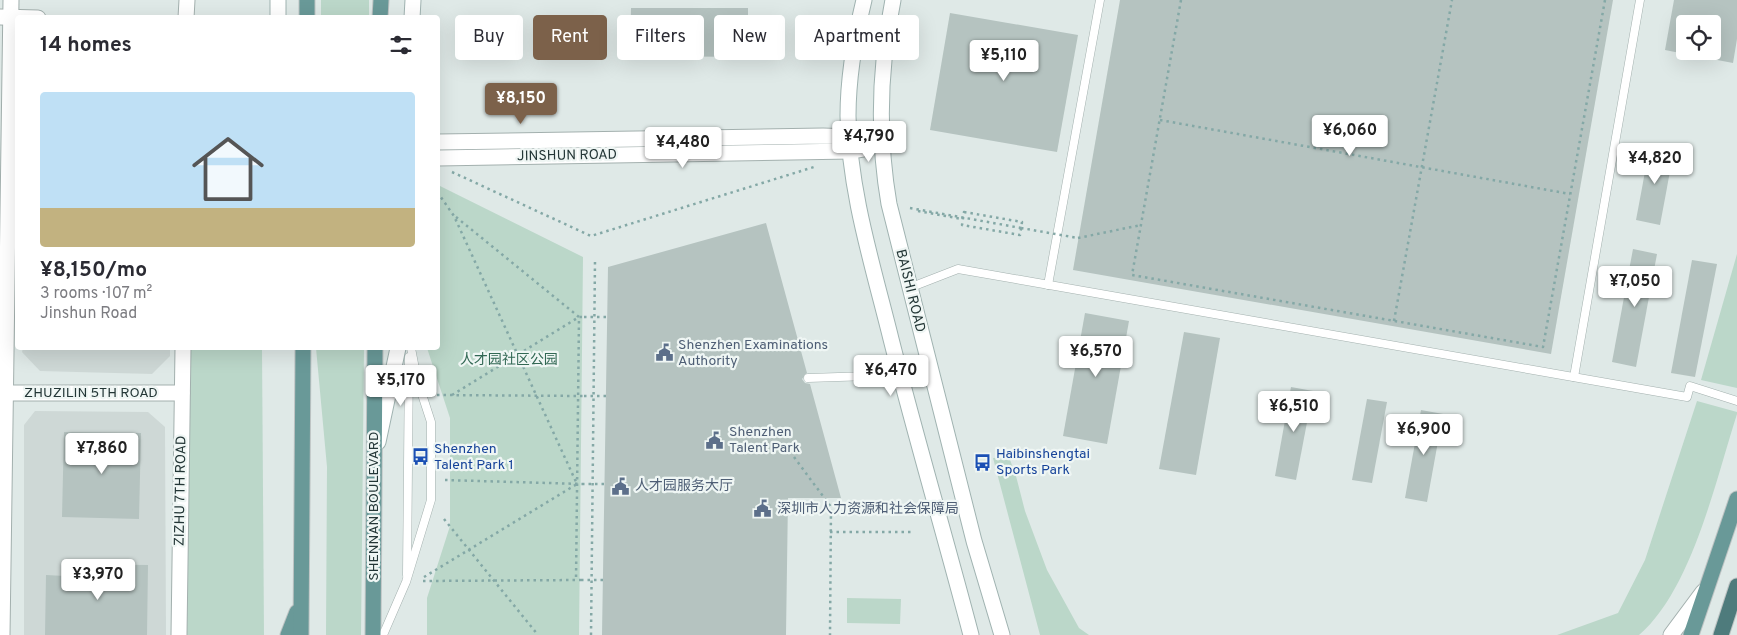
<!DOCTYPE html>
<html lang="en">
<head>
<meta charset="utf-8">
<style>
  :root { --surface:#fff; --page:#f7f7f7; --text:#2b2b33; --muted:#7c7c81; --line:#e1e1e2; --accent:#7c614a }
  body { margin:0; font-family:Overpass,"Noto Sans SC",sans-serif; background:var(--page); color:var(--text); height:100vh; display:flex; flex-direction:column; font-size:19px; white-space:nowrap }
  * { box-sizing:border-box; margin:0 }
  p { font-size:16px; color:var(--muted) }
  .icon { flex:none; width:28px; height:28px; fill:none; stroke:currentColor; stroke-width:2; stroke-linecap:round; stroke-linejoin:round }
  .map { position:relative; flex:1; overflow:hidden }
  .panel { position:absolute; left:15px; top:15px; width:425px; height:335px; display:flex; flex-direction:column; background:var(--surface); border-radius:5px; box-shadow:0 5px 20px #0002 }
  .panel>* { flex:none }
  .hud { position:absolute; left:455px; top:15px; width:475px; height:45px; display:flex; gap:10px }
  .fabs { position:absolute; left:1676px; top:15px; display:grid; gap:10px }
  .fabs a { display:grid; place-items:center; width:45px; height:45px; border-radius:5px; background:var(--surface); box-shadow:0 5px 20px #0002; font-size:25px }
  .price { position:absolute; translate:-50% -42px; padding:0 11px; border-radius:5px; background:#fff; color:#222; font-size:16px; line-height:32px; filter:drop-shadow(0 1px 2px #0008) }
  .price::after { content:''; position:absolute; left:50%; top:30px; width:15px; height:11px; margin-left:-8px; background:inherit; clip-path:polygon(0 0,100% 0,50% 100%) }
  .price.active { background:var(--accent); color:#fff }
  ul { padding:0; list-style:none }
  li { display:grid; align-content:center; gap:10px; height:265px; padding:0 25px }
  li+li { border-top:1px solid var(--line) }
  li span { display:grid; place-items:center; height:155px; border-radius:5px; color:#555 }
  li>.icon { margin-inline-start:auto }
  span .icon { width:90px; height:90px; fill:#fffc; stroke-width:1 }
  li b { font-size:21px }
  h2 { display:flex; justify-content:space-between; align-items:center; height:60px; padding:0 25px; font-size:21px }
  .pill { padding:0 18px; border-radius:5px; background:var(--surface); box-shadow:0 5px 20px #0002; font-size:18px; line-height:45px }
  .pill.active { background:var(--accent); color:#fff }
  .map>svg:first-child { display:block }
</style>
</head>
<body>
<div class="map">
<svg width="1737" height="635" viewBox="0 0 1737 635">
  <rect width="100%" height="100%" fill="#dfe9e7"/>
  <g fill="#ced8d6">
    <polygon points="23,348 170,348 170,356 152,374 40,371 22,352"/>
    <polygon points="35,411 148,412 165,427 166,635 24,635 24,425"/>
  </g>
  <g fill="#bbd7c9">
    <rect x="321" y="0" width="48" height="17"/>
    <polygon points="440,186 583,257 579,635 427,635 427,598 450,526 450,418 427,348 438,348 438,188"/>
    <polygon points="1737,254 1737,388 1701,380"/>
    <polygon points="190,348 262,348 264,635 187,635"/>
    <polygon points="316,348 364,348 361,635 326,635 327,467"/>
    <path d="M1697,401L1737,412V414C1716,479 1692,590 1639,635H1557L1618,613L1645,560Z"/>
    <polygon points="1009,457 1016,476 1025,511 1047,570 1079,628 1089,635 1040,635 993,458"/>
    <polygon points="847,598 901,599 900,624 847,623"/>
  </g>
  <g fill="#b5c3c0">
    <polygon points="1120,0 1613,0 1551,354 1073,270"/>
    <polygon points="1674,0 1737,0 1737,39 1733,63 1712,59 1712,24 1685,24 1685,54 1665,50"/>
    <polygon points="631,8 748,8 748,57 630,56"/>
    <polygon points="950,13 1078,35 1057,152 930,130"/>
    <polygon points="1650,145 1674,150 1660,225 1636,220"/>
    <polygon points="766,223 807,373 802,379 805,383 810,384 841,498 788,498 786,635 602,635 608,267"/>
    <polygon points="1633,249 1657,254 1636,367 1612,362"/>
    <polygon points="1692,260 1717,264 1695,377 1671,373"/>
    <polygon points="1085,313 1129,321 1107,444 1063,436"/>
    <polygon points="1184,332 1220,338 1196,475 1159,469"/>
    <polygon points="1291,387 1313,391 1296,480 1275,476"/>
    <polygon points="1367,399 1387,402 1372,483 1352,480"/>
    <polygon points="1421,410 1443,414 1427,502 1405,498"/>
    <polygon points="64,432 141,433 139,519 62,517"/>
    <polygon points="65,564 148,565 147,635 45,635 46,575 65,576"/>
  </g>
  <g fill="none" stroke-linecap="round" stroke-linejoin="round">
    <defs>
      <g id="service">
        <polyline points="1048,285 1100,0"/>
        <polyline points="909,288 958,269 1687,397 1690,386 1737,401"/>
        <polyline points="1574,377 1640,0"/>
        <polyline points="808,378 900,375"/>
        <polyline points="407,575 409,357"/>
        <polyline points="383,635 406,582 431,500 431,422 417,379 411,348"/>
      </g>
      <g id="minor">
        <polyline points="0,17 38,18"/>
        <polyline points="186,18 187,0"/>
        <polyline points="0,393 182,393"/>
        <polyline points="2,635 11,0"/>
        <polyline points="179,635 183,348"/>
      </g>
      <g id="tertiary">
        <polyline points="438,142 823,136 850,137 881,145"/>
        <polyline points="438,158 851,151 863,149"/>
        <polyline points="1671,635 1703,592"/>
      </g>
      <g id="secondary">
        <path d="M864,0C855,37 848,78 848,116C849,191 873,266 891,339C916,438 945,536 971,635"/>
        <path d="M893,0C879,69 877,134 889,204L974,541L1002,635"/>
        <polyline points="278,18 278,0"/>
        <polyline points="412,18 413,0"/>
        <polyline points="378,442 398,348"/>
      </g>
      <g id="primary">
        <polyline points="307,18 307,0"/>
        <polyline points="380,18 381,0"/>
        <polyline points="288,635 297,612"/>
        <polyline points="301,635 303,348"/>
        <polyline points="373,635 375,348"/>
        <polyline points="1691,635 1737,499"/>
      </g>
      <polyline id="trunk" points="1721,635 1737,586"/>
    </defs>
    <use href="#service" stroke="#a3b0ae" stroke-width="9"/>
    <use href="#minor" stroke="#a3b0ae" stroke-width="17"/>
    <use href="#tertiary" stroke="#a3b0ae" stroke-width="17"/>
    <use href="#secondary" stroke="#a0b3b1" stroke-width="17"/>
    <use href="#primary" stroke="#bdc3c3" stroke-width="17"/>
    <use href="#trunk" stroke="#bdc3c3" stroke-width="17"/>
    <g stroke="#84a8a6" stroke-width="2.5" stroke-dasharray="2.5 4" stroke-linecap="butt">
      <polyline points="1181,0 1132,275 1543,347 1605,0"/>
      <polyline points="1160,120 1570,194"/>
      <polyline points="452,172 591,236 814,167"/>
      <polyline points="910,208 1021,228"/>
      <polyline points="918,211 962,219"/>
      <polyline points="456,217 579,317 576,580"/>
      <polyline points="1078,238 1141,225"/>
      <polyline points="1394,321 1452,0"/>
      <polyline points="437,395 584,396"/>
      <polyline points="452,395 579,317 584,317"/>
      <polyline points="794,457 831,507 830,635"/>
      <polyline points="445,480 582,484"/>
      <polyline points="444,519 538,635"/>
      <polyline points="830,532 911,532"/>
      <polyline points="424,577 577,484 454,216 438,193"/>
      <polyline points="423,581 581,580"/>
      <polyline points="591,635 595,261"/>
    </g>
    <use href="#service" stroke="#fff" stroke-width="8"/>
    <use href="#minor" stroke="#fff" stroke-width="15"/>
    <use href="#tertiary" stroke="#fff" stroke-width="15"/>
    <use href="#secondary" stroke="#fff" stroke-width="15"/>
    <use href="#primary" stroke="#699998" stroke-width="15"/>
    <use href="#trunk" stroke="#4e7b7c" stroke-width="15"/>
    <g stroke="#84a8a6" stroke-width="2.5" stroke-dasharray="2.5 4" stroke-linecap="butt">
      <polygon points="964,212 1022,222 1020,235 962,225"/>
      <polyline points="1021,228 1078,238"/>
      <polyline points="584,317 608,317"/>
      <polyline points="584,396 606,396"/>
      <polyline points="582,484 605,484"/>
      <polyline points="581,580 603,580"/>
    </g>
  </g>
  <defs>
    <symbol id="civic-bare" viewBox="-9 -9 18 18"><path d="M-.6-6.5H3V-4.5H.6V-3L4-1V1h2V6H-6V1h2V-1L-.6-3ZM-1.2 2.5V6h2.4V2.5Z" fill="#5c6f8a" stroke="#eff6f4" stroke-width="2.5" paint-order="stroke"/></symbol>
    <symbol id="bus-bare" viewBox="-9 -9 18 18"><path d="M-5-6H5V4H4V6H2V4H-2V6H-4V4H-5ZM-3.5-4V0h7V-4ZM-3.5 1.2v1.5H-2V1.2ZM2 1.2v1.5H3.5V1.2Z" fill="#1a4fb4" stroke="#eff6f4" stroke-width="2.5" paint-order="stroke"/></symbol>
  </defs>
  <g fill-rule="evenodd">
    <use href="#civic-bare" x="652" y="340" width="25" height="25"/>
    <use href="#civic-bare" x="702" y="428" width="25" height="25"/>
    <use href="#bus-bare" x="408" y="444" width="25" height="25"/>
    <use href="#bus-bare" x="970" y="450" width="25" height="25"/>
    <use href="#civic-bare" x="608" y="474" width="25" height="25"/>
    <use href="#civic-bare" x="750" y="496" width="25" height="25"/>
  </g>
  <g text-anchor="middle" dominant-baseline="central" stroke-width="4.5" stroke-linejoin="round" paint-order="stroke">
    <g font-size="14" fill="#233636" stroke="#eff6f4">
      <text transform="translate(567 156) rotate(-1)">JINSHUN ROAD</text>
      <text transform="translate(910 291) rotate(76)">BAISHI ROAD</text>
      <text x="91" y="393">ZHUZILIN 5TH ROAD</text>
      <text transform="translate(181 491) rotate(-89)">ZIZHU 7TH ROAD</text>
      <text transform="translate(374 506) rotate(-90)">SHENNAN BOULEVARD</text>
    </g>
    <g font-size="14" fill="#4e5e75" stroke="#eff6f4" text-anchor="start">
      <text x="678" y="345">Shenzhen Examinations<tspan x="678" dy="16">Authority</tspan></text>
      <text x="729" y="432">Shenzhen<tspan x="729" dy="16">Talent Park</tspan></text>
      <text x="635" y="486">人才园服务大厅</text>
      <text x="777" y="509">深圳市人力资源和社会保障局</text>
    </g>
    <g font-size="14" fill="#326854" stroke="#eff6f4">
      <text x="509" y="360">人才园社区公园</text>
    </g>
    <g font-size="14" fill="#164399" stroke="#eff6f4" text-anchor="start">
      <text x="434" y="449">Shenzhen<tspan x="434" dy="16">Talent Park 1</tspan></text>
      <text x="996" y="454">Haibinshengtai<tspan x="996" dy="16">Sports Park</tspan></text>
    </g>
  </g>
</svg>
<div class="fabs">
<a><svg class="icon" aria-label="locate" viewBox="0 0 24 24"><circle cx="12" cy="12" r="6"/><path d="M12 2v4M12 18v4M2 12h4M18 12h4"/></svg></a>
</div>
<b class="price" style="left:1004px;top:82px">¥5,110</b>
<b class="price active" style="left:521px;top:125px">¥8,150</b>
<b class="price" style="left:1350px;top:157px">¥6,060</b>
<b class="price" style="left:869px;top:163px">¥4,790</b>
<b class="price" style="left:683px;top:169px">¥4,480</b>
<b class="price" style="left:1655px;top:185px">¥4,820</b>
<b class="price" style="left:1635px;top:308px">¥7,050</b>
<b class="price" style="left:1096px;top:378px">¥6,570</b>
<b class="price" style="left:891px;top:397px">¥6,470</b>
<b class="price" style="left:401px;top:407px">¥5,170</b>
<b class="price" style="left:1294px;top:433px">¥6,510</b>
<b class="price" style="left:1424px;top:456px">¥6,900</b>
<b class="price" style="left:102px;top:475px">¥7,860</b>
<b class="price" style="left:98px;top:601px">¥3,970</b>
<div class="hud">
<a class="pill">Buy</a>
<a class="pill active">Rent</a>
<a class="pill">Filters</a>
<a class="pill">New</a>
<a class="pill">Apartment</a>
</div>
<section class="panel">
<h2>14 homes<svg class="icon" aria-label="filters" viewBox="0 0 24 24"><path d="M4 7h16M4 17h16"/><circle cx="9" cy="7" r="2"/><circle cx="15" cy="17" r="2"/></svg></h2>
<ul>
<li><span style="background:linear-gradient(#bfe0f5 75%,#c2b280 0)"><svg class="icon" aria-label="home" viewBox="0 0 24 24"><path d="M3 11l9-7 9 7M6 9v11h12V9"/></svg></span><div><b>¥8,150/mo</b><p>3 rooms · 107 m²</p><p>Jinshun Road</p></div></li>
</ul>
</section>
</div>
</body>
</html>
